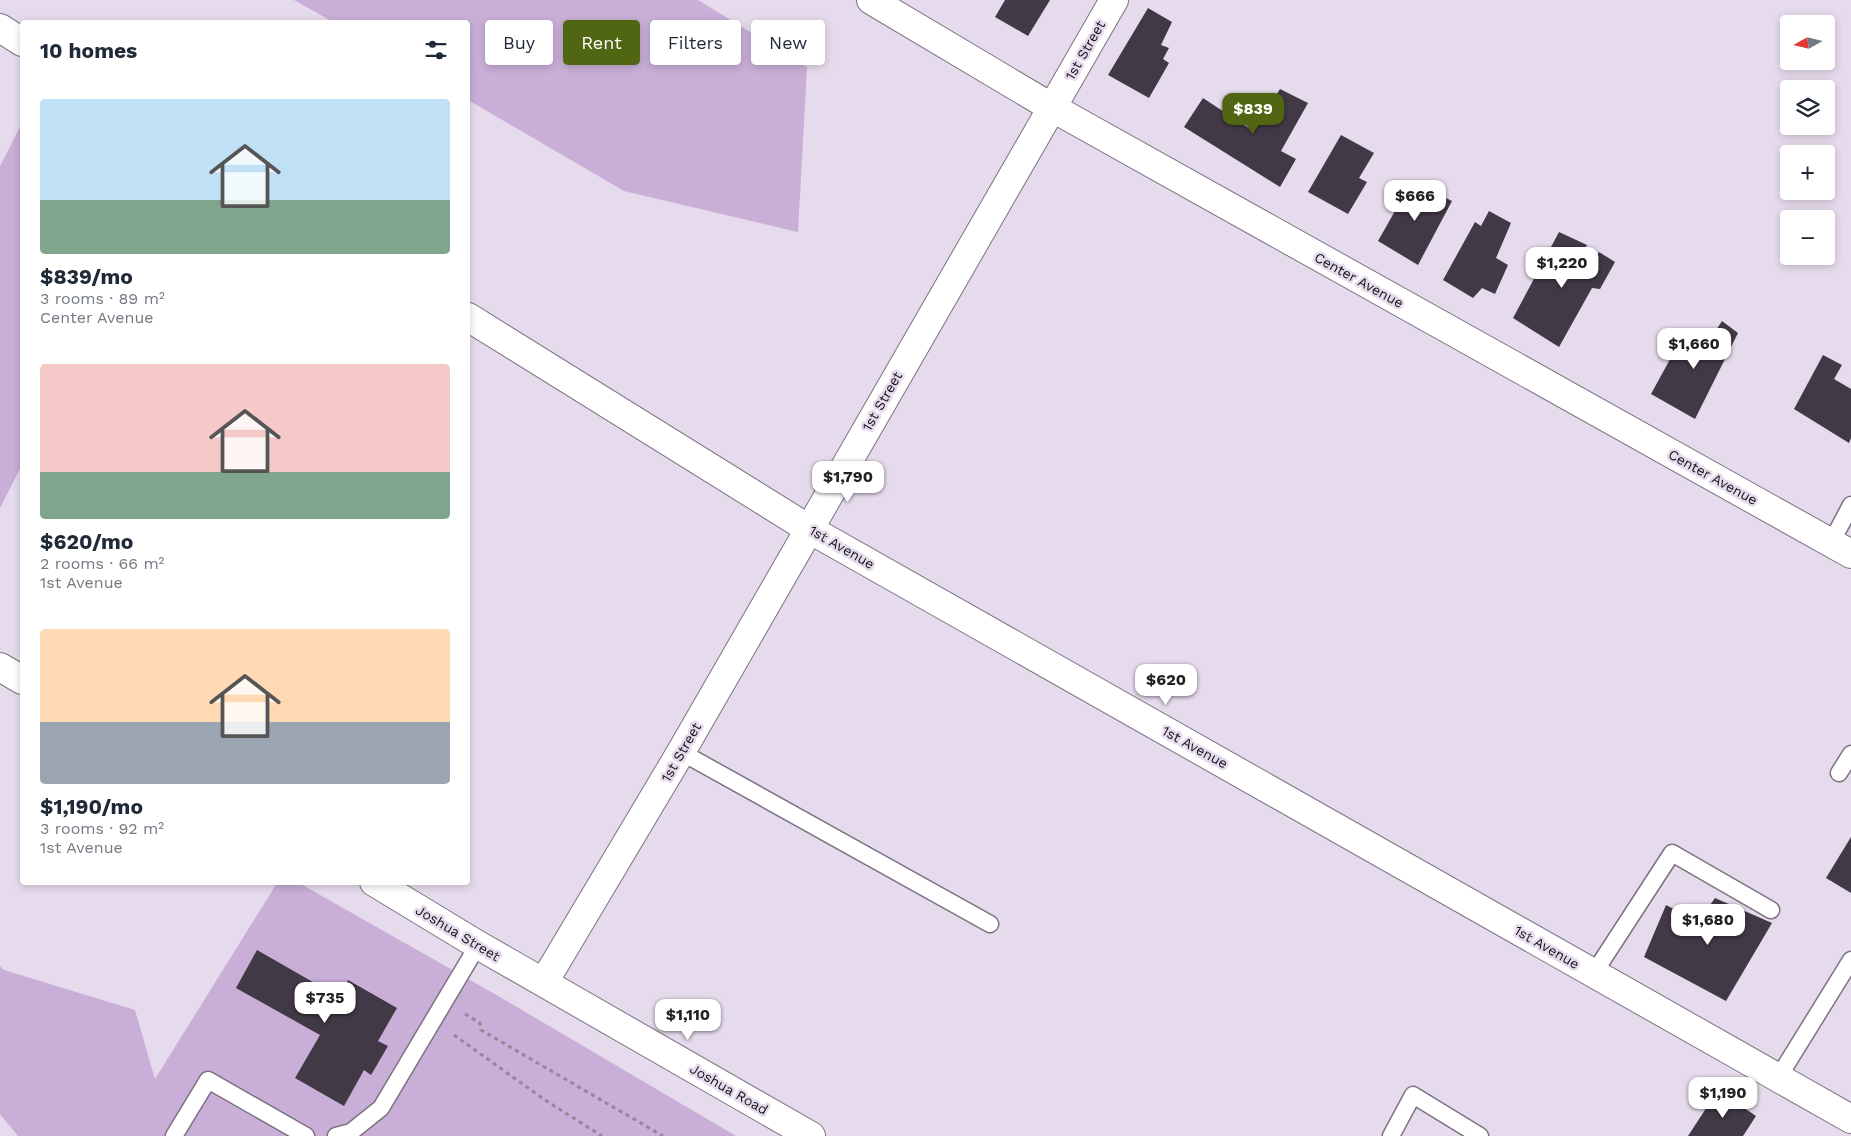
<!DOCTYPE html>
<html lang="en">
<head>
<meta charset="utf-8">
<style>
  :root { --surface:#fff; --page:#f6f6f7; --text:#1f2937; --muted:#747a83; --accent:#506613 }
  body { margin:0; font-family:"Work Sans",sans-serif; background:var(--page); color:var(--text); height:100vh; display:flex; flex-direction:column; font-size:19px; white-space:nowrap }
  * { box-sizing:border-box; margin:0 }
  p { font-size:16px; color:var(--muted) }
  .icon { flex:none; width:28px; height:28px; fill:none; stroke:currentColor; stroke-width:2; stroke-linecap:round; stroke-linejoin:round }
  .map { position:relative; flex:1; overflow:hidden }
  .sheet { position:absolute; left:20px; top:20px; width:450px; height:865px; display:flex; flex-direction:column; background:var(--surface); border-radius:5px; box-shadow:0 2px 8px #0003 }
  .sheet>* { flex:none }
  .top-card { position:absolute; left:485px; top:20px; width:475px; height:45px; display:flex; gap:10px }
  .needle { width:32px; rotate:262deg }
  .buttons { position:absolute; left:1780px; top:15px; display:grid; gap:10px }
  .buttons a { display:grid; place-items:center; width:55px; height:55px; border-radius:5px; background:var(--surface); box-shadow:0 2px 8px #0003; font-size:25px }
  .price { position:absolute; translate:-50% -42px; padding:0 11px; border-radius:10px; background:#fff; color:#222; font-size:16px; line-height:32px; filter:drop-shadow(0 1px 2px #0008) }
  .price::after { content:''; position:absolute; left:50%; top:30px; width:15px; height:11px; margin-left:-8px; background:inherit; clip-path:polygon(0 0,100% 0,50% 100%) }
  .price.on { background:var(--accent); color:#fff }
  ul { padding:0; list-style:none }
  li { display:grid; align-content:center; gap:10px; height:265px; padding:0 20px }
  li span { display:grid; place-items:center; height:155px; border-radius:5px; color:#555 }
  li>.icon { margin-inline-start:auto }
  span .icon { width:90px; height:90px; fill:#fffc; stroke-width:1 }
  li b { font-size:21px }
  h2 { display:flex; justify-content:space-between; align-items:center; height:60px; padding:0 20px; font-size:21px }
  .chip { padding:0 18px; border-radius:5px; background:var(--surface); box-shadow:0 2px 8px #0003; font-size:18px; line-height:45px }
  .chip.on { background:var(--accent); color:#fff }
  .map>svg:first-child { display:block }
</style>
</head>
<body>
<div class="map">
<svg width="1851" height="1136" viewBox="0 0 1851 1136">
  <rect width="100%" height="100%" fill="#e6dbec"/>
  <g fill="#c9aed7">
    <polygon points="294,0 698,0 807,67 798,232 624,191 468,100 468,22 333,22"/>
    <polygon points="22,123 22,465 0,508 0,166"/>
    <polygon points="277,883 299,883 500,997 736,1136 18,1136 0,1114 0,966 4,970 135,1010 155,1079"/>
  </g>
  <g fill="#423946">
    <polygon points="1005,0 1050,0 1028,36 995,17"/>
    <polygon points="1148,8 1172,22 1161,45 1169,48 1163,59 1169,63 1149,98 1108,75"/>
    <polygon points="1280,89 1308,103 1281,151 1296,159 1280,187 1184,127 1203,98 1253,131"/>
    <polygon points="1341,135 1374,153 1359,178 1367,182 1348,214 1308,192"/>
    <polygon points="1412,181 1452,201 1418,265 1378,241"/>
    <polygon points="1489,211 1511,223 1496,258 1508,265 1495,294 1482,288 1473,298 1443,280 1475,222 1481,226"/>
    <polygon points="1559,232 1587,245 1581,255 1595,259 1599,252 1615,262 1600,289 1592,288 1559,347 1513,318"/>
    <polygon points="1722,321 1738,333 1695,419 1651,394 1686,330 1709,341"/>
    <polygon points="1823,355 1842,365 1834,379 1851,389 1851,438 1849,443 1794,409"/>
    <polygon points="1851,837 1851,893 1826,878"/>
    <polygon points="1715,898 1772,923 1726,1001 1644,957 1666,905 1698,922"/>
    <polygon points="257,950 339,997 348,980 397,1008 378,1041 388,1046 371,1075 364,1070 344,1106 295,1078 320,1035 236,988"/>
    <polygon points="1718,1090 1756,1116 1743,1136 1688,1136"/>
  </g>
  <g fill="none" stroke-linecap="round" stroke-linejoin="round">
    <defs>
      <g id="lane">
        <polyline points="1831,543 1851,505"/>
        <polyline points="681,752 990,924"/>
        <polyline points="1839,773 1851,754"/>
        <polyline points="1594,973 1672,853 1771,910"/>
        <polyline points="1778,1078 1851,960"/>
        <polyline points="174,1136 208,1080 306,1136"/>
        <polyline points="336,1136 351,1132 381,1108 478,945"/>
        <polyline points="1391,1136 1413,1095 1480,1136"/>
      </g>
      <g id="street">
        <polyline points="871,0 1051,107 1851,554"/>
        <polyline points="0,28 22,42"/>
        <polyline points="468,317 809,529 1851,1119"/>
        <polyline points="544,982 681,752 1114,0"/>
      </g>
      <g id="secondary">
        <polyline points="0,667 22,680"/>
        <polyline points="374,882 478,945 811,1136"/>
      </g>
    </defs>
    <use href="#lane" stroke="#7c7281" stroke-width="19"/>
    <use href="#street" stroke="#7c7281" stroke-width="30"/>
    <use href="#secondary" stroke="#7c7281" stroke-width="30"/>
    <g stroke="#918995" stroke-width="3" stroke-dasharray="4 4" stroke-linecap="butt">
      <polyline points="465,1014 480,1023 481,1030 663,1136"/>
      <polyline points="454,1035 545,1100 602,1136"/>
    </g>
    <use href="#lane" stroke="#fff" stroke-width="16"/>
    <use href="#street" stroke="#fff" stroke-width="28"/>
    <use href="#secondary" stroke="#fff" stroke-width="28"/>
  </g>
  <g text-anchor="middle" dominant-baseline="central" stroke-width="5" stroke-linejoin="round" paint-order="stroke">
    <g font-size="14" fill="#171319" stroke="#e6dbec">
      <text transform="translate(1085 50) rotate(-60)">1st Street</text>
      <text transform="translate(1359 280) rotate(29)">Center Avenue</text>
      <text transform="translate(882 401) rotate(-60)">1st Street</text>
      <text transform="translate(1713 477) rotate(29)">Center Avenue</text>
      <text transform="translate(842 547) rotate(30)">1st Avenue</text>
      <text transform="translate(1195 747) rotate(29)">1st Avenue</text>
      <text transform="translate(681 752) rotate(-60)">1st Street</text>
      <text transform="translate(458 933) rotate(31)">Joshua Street</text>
      <text transform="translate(1547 947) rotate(30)">1st Avenue</text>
      <text transform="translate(729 1089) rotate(30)">Joshua Road</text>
    </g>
  </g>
</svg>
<div class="buttons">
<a><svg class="needle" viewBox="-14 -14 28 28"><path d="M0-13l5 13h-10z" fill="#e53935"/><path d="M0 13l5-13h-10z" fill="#747a83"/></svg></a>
<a><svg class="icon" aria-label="layers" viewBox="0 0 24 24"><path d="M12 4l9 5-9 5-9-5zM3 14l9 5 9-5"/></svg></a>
<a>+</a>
<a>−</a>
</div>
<b class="price on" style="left:1253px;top:135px">$839</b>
<b class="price" style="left:1415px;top:222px">$666</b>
<b class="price" style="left:1562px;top:289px">$1,220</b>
<b class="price" style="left:1694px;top:370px">$1,660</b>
<b class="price" style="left:848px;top:503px">$1,790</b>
<b class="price" style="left:1166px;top:706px">$620</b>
<b class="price" style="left:1708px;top:946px">$1,680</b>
<b class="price" style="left:325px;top:1024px">$735</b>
<b class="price" style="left:688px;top:1041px">$1,110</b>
<b class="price" style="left:1723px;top:1119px">$1,190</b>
<div class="top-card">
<a class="chip">Buy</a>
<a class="chip on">Rent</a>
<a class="chip">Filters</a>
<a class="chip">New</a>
</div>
<section class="sheet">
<h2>10 homes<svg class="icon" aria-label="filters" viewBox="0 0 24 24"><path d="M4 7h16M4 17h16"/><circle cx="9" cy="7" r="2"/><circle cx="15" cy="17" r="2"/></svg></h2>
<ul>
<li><span style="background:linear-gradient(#bfe0f5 65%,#7fa58c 0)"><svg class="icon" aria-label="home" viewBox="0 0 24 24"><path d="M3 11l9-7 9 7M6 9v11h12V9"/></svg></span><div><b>$839/mo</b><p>3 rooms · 89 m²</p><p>Center Avenue</p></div></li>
<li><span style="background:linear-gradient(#f6c9c9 70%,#7fa58c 0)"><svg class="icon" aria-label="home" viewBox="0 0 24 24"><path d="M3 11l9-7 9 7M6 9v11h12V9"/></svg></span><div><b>$620/mo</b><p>2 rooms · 66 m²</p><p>1st Avenue</p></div></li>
<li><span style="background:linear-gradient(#ffd9b3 60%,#9aa5b1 0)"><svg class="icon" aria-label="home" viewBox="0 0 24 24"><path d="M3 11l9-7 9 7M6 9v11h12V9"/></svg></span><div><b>$1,190/mo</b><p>3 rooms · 92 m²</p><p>1st Avenue</p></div></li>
</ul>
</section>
</div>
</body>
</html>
